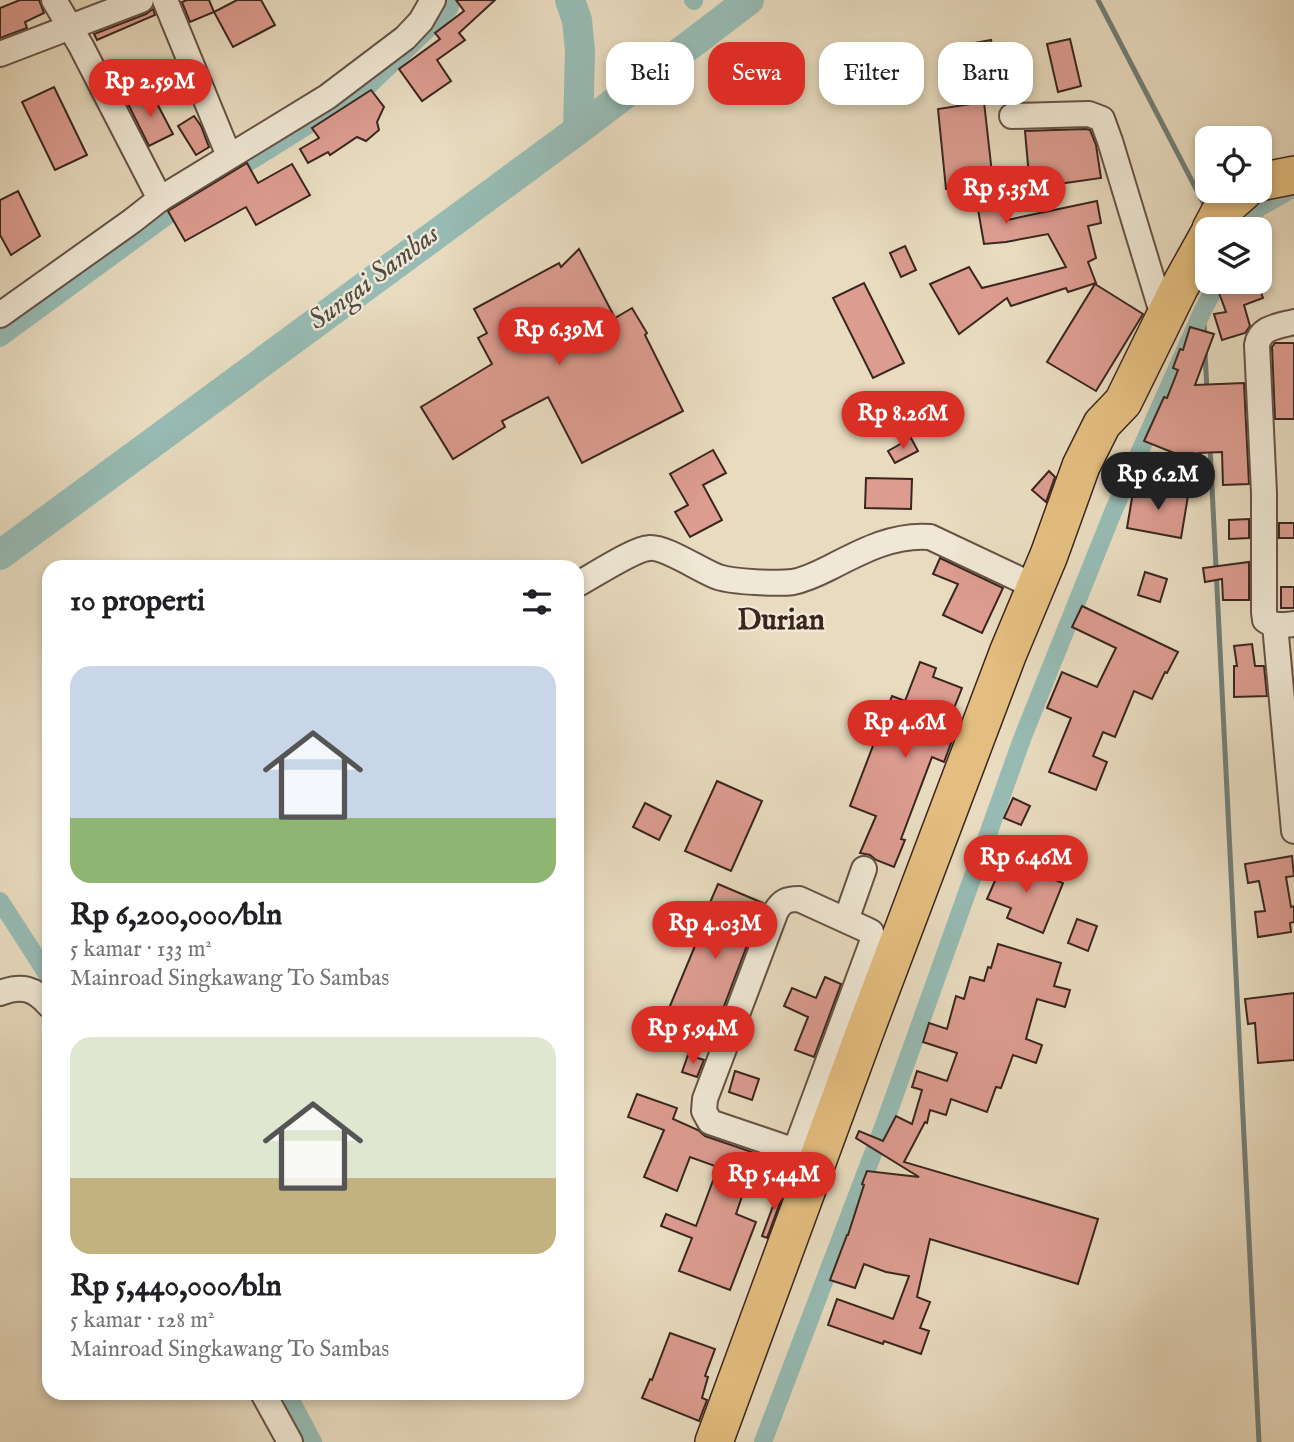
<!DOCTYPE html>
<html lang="id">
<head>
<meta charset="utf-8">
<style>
  :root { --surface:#fff; --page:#f6f6f6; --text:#202124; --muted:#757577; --accent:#d93025 }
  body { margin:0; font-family:"IM FELL English",serif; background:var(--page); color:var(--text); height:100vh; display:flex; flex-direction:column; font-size:26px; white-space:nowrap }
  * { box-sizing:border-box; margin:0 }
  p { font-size:23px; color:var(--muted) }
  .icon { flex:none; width:38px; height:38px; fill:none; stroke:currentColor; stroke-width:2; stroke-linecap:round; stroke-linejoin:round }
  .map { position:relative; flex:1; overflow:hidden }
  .sheet { position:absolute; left:42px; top:560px; width:542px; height:840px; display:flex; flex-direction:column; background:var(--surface); border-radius:21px; box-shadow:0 4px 10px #0003 }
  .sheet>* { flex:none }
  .guide { position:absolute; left:606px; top:42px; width:583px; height:63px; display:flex; gap:14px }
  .controls { position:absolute; left:1195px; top:126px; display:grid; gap:14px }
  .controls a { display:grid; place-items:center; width:77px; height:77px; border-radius:14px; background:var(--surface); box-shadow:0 4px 10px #0003; font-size:35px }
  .price { position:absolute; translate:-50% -60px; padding:0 16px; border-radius:24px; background:var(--accent); color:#fff; font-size:23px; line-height:46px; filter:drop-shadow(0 2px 4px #0008) }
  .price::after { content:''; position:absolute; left:50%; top:42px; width:21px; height:16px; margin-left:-10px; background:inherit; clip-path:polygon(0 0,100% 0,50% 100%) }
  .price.selected { background:#222; color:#fff }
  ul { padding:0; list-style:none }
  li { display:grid; align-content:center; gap:14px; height:371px; padding:0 28px }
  li span { display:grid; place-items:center; height:217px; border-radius:21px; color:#555 }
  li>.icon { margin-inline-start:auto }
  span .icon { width:126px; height:126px; fill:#fffc; stroke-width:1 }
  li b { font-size:30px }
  h2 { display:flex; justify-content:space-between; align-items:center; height:84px; padding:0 28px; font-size:30px }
  .pill { padding:0 24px; border-radius:21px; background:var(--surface); box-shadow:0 4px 10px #0003; font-size:24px; line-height:63px }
  .pill.selected { background:var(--accent); color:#fff }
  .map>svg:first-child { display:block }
</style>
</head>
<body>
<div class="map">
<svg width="1294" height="1442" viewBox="0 0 1294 1442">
  <rect width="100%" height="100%" fill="#e8dbbf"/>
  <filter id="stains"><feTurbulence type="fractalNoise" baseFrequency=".00286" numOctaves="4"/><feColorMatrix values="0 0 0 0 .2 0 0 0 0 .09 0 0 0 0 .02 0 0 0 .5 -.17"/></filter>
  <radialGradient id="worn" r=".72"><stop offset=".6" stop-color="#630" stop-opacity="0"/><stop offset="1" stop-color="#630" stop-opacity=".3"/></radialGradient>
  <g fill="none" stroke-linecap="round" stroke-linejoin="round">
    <g stroke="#727f78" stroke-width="5">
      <polyline points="1098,0 1205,206 1204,208"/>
      <polyline points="1203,310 1205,338"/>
      <polyline points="1205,352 1207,391"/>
      <polyline points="1210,446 1259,1442"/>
    </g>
    <g stroke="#97bbb4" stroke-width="18">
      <polyline points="693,0 694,1"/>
      <polyline points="228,175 363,91 449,9 452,0"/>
      <polyline points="1246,229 1257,209 1294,188"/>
      <polyline points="0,338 189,200"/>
      <polyline points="0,901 49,977"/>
      <polyline points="287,1393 313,1442"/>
      <polyline points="763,1442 885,1122 1022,739 1113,512 1203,310 1218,282"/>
    </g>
    <g stroke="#97bbb4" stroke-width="30">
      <polyline points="570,0 577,20 580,51 578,130"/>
      <polyline points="0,555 578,130 749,0"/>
    </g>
  </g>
  <g fill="#dc9c90" stroke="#3a261e" stroke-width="2">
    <polygon points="20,0 39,0 44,13 25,22 27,28 0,38 0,8"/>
    <polygon points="187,0 209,0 214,12 190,22 182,2"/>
    <polygon points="237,0 261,0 275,25 233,47 214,12"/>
    <polygon points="456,0 495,0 459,33 465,40 437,60 451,81 422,101 399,69 440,39 435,33 464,11"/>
    <polygon points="153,9 155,15 97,40 94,34 146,14"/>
    <polygon points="1070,39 1081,86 1058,92 1047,44"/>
    <polygon points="991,40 1001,89 975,95 964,45"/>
    <polygon points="54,87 87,155 55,170 22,102"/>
    <polygon points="371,90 384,107 377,122 379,130 366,141 357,137 330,155 328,152 308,163 300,149 319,138 312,128"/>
    <polygon points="151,92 173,134 149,146 128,104"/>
    <polygon points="984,102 995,200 1003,199 1007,220 1097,201 1101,223 1088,226 1096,258 1088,262 1096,283 1068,292 1066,288 1011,306 1007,298 959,334 930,284 969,267 982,288 1066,267 1048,234 1006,242 984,244 974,186 946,189 938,109"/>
    <polygon points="194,116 201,126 209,147 196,155 178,126"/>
    <polygon points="1086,129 1090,130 1096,145 1101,178 1030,188 1025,131"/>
    <polygon points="247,163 258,183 292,164 310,195 256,225 246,207 185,241 168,211"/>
    <polygon points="18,191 40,236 11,255 0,235 0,200"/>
    <polygon points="905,246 916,270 901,277 890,253"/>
    <polygon points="579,249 615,318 632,308 647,333 645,335 683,411 582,463 548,397 502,421 505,427 453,459 421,407 492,364 478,338 487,333 474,309 559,263 561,267"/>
    <polygon points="1215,282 1257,282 1263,298 1244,305 1250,326 1245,333 1222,340 1214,314 1226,312"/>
    <polygon points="864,283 904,363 873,378 833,298"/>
    <polygon points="1095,284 1143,314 1096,391 1047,362"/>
    <polygon points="1190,327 1214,334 1195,385 1244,383 1249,484 1223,485 1222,452 1198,453 1194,461 1144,441 1164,397 1167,398 1178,370 1173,368 1180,349 1183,350"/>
    <polygon points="1275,343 1294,343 1294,419 1275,419 1272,347"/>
    <polygon points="911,438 918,451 895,463 888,451"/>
    <polygon points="713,450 726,473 703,485 722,520 690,537 675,512 688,505 670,474"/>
    <polygon points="1049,471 1055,477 1046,502 1032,490"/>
    <polygon points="866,478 912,479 911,509 865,508"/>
    <polygon points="1134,486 1188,496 1181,538 1127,528"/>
    <polygon points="1249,519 1249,538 1229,539 1229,520"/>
    <rect x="1279" y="523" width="15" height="15"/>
    <polygon points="940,558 1003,588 982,633 943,615 958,584 933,574"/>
    <polygon points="1249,562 1249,600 1223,600 1222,579 1205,582 1203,568"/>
    <polygon points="1145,572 1167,579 1160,602 1138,595"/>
    <rect x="1281" y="587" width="13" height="21"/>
    <polygon points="1082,606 1178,652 1167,673 1165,672 1152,699 1134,691 1115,737 1103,732 1093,756 1107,762 1096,790 1049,772 1071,718 1047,708 1062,672 1097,687 1116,648 1072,627"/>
    <polygon points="1252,644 1255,666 1264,666 1267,696 1234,697 1234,666 1237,666 1234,646"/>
    <polygon points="920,662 936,668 933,677 962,688 951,716 960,719 944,762 932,757 901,839 905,840 894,867 876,860 870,855 860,853 876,816 850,806 892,696 905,701"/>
    <polygon points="717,781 762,801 731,871 685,851"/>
    <polygon points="1013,798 1030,806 1021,825 1004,818"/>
    <polygon points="645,803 671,816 659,840 633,827"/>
    <polygon points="1292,856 1294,876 1286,877 1291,907 1294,906 1294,922 1290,923 1291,932 1258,937 1255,912 1265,911 1259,881 1248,883 1245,864"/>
    <polygon points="1004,860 1063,883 1043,933 1007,918 1011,908 987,899"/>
    <polygon points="718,884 763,903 712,1038 665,1018 702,929 699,928"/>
    <polygon points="1077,919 1097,926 1088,951 1068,943"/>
    <polygon points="998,944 1061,963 1054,986 1070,990 1065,1007 1037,999 1026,1039 1042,1045 1036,1063 1013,1055 1001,1088 996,1087 987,1112 951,1099 946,1115 930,1110 927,1123 925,1122 904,1162 1098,1219 1078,1284 930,1239 917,1297 930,1302 920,1328 929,1331 921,1354 884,1341 883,1344 828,1325 837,1299 893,1319 909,1276 886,1272 864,1264 855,1288 830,1280 847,1235 848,1235 864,1185 862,1184 867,1171 919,1177 856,1138 859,1131 883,1141 896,1116 912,1124 922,1090 912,1087 917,1071 947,1081 957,1053 923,1042 929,1023 947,1029 956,996 964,999 970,977 984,981 988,967 991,968"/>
    <polygon points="825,977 841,984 814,1057 795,1050 808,1017 784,1006 792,988 816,998"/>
    <polygon points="1294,993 1294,1060 1258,1063 1255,1023 1248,1024 1245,999"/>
    <polygon points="688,1055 704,1060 697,1077 682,1072"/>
    <polygon points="735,1071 759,1079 752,1100 729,1092"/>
    <polygon points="637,1094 677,1108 673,1119 698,1130 705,1136 769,1158 759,1183 748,1179 736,1214 756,1222 730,1290 679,1271 692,1238 661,1226 666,1214 696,1226 718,1167 690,1157 677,1191 644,1177 664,1130 628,1117"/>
    <polygon points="780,1187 785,1189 767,1238 762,1236"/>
    <polygon points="670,1333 715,1349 705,1376 708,1377 702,1398 707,1400 699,1421 642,1398 650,1379 652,1380"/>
  </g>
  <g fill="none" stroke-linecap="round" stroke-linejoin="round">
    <defs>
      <g id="minor">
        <polyline points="54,0 81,46 160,199"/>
        <polyline points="165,0 229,156"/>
        <polyline points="0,54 141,0"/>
        <polyline points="1012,116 1089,114 1102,119 1110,141 1164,319"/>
        <polyline points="0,315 132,221 160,199 327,97 405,38 421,21 433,0"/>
        <path d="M1294,322C1279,326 1260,327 1257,345L1264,493V612L1265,620C1274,627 1284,625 1294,624"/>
        <path d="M578,584C593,576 634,549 649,548C665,546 701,571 718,577C734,582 777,584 793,582C808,579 821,572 833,566C864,550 895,534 930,537L1036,587"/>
        <polyline points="1275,625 1294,831"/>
        <polyline points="846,920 864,869"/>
        <path d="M0,993C22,985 34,988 49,1005"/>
        <path d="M795,1151L873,940L871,932L867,930L799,899C787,899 782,901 776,911L705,1099L704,1111L710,1122L819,1159"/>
        <polyline points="263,1393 290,1442"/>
      </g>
      <g id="highway">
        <polyline points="1260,182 1294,175"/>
        <polyline points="1211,229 1220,212 1244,191"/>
        <polyline points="714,1442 867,1026 1008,653 1049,555 1081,466 1102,424 1123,402 1179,288 1208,236"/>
      </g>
    </defs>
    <use href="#minor" stroke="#665346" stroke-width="28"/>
    <use href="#highway" stroke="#3a261e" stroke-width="40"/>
    <use href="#minor" stroke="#f0e8d5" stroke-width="24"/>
    <use href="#highway" stroke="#e4be80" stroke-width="37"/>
  </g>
  <g text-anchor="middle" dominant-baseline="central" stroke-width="5" stroke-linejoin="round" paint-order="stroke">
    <g font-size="28" font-style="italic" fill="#514b44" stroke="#f0e8d5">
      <text transform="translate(374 278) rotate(-37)">Sungai Sambas</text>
    </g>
    <g font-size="30" font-weight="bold" fill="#3a261e" stroke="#f0e8d5">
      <text x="781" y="621">Durian</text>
    </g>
  </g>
  <rect width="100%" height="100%" filter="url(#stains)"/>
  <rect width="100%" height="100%" fill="url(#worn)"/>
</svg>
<div class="controls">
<a><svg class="icon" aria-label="locate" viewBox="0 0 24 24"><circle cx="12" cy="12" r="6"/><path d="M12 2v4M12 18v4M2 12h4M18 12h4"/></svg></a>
<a><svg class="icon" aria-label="layers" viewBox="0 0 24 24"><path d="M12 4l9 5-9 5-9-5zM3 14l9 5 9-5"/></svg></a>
</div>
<b class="price" style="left:150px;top:119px">Rp 2.59M</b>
<b class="price" style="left:1006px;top:226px">Rp 5.35M</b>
<b class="price" style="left:559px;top:367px">Rp 6.39M</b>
<b class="price" style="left:903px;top:451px">Rp 8.26M</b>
<b class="price selected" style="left:1158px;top:512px">Rp 6.2M</b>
<b class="price" style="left:905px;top:760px">Rp 4.6M</b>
<b class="price" style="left:1026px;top:895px">Rp 6.46M</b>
<b class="price" style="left:715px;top:961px">Rp 4.03M</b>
<b class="price" style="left:693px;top:1066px">Rp 5.94M</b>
<b class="price" style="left:774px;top:1212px">Rp 5.44M</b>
<div class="guide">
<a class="pill">Beli</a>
<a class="pill selected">Sewa</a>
<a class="pill">Filter</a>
<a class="pill">Baru</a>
</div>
<section class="sheet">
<h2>10 properti<svg class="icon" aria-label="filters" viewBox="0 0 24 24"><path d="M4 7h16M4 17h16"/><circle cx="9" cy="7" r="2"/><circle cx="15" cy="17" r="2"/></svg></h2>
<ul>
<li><span style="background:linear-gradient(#c9d6e8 70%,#8fb573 0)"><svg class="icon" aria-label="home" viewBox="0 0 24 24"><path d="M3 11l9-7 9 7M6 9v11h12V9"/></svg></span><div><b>Rp 6,200,000/bln</b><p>5 kamar · 133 m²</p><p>Mainroad Singkawang To Sambas</p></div></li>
<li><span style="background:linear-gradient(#dfe7d0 65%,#c2b280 0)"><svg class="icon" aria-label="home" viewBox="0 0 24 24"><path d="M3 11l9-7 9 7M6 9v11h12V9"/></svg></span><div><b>Rp 5,440,000/bln</b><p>5 kamar · 128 m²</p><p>Mainroad Singkawang To Sambas</p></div></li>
</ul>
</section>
</div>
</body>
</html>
